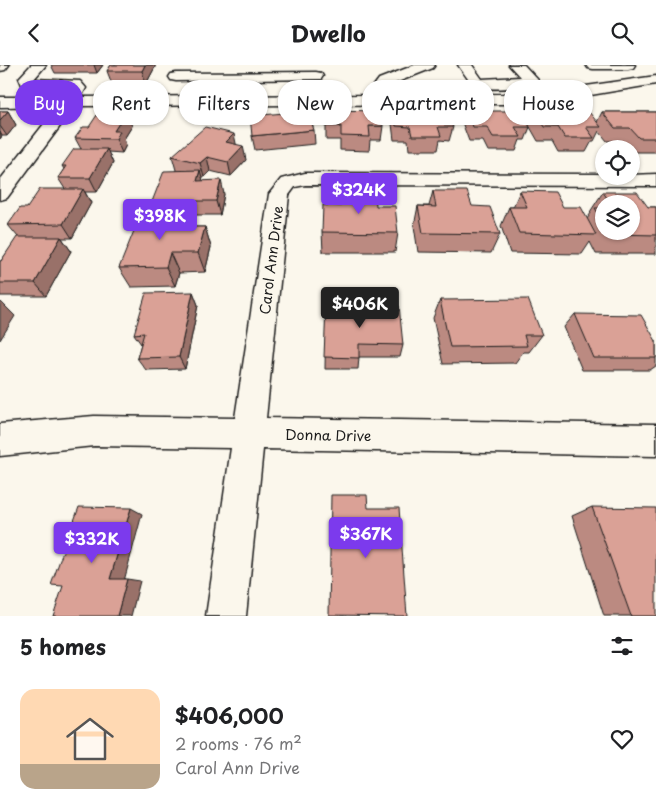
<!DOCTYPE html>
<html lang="en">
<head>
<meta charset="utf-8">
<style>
  :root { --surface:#fff; --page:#f2f2f2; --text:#202124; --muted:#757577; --line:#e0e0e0; --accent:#7c3aed }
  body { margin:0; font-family:"Playpen Sans",sans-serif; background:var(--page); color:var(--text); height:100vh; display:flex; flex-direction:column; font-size:19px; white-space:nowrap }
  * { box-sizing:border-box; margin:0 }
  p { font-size:16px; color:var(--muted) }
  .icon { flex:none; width:28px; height:28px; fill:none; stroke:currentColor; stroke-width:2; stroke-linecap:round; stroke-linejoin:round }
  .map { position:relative; height:551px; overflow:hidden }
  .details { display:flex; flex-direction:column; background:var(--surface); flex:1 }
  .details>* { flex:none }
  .top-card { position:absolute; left:15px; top:15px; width:626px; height:45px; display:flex; gap:10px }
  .fabs { position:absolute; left:595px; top:75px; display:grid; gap:10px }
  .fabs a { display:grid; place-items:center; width:45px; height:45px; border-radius:50%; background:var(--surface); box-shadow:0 1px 4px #0004; font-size:25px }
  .price { position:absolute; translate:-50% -42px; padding:0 11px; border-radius:5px; background:var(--accent); color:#fff; font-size:16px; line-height:32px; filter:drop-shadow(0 1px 2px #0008) }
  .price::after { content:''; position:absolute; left:50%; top:30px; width:15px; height:11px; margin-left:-8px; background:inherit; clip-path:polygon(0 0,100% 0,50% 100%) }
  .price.current { background:#222; color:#fff }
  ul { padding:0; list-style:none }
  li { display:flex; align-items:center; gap:15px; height:125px; padding:0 20px }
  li+li { border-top:1px solid var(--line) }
  li span { display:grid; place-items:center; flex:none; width:140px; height:100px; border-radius:15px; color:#555 }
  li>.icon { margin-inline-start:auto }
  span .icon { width:60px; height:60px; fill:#fffc; stroke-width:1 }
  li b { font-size:21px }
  h2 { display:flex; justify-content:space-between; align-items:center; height:60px; padding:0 20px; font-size:21px }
  .chip { padding:0 18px; border-radius:20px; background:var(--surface); box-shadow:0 1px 4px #0004; font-size:18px; line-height:45px }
  .chip.current { background:var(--accent); color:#fff }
  header { display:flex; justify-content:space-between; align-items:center; height:65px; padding:0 20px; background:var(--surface); font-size:22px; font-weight:700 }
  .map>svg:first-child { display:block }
</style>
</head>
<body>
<header><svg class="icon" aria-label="back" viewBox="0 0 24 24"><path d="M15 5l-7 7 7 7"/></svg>Dwello<svg class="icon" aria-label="search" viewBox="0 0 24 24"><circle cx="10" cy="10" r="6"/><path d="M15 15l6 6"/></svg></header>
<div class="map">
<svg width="656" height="551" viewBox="0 0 656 551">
  <rect width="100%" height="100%" fill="#fbf7ec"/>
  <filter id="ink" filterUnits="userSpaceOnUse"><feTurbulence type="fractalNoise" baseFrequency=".02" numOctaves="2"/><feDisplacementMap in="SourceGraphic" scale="10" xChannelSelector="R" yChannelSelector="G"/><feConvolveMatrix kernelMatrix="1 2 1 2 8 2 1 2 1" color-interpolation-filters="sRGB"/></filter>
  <g filter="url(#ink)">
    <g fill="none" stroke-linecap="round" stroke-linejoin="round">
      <defs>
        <g id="minor">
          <polygon points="0,0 9,0 5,5 0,6"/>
          <polygon points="31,0 46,0 34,14 80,16 86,23 81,32 373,30 373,22 379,14 415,0 435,0 433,3 390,20 389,30 503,29 579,22 656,11 656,19 579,32 503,39 75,41 7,133 0,135 0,115 58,41 0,42 0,32 65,32 70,24 35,24 22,20 19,13"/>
          <path d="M458,0H472L482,14L520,12L509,0H524L538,15L536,18C517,23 492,26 473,21Z"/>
          <polygon points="586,0 635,0 633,3 628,4 593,4 588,3"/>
          <polygon points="316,7 321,8 323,11 321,14 176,16 171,15 169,12 171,9 176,8"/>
          <polygon points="305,108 604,109 604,111 656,109 656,121 305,120 295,122 289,130 266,353 656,359 656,391 263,384 246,551 206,551 231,383 94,381 0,391 0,359 94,351 235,353 269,129 281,114"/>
        </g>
      </defs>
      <use href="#minor" stroke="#1c1c1c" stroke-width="3"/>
      <use href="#minor" fill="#fbf7ec" fill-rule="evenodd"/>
    </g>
    <g fill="#bb8a81" stroke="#1c1c1c" fill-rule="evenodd">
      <polygon points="51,0 103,0 97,8 55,8"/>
      <polygon points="111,0 155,0 155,2 146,19 112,19 107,6"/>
      <polygon points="0,46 8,46 16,60 7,71 2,71 0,74"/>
      <polygon points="394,46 453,62 449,76 440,75 438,85 409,85 408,75 394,75 392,59"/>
      <polygon points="466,46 529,60 535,47 597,57 602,47 656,47 656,87 631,87 631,84 627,84 621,76 607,76 599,66 594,76 592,76 586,87 558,87 552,76 538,76 530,62 525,75 520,75 516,86 488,86 483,76 469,76 463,60"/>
      <polygon points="132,61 124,74 126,80 122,88 108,87 113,98 97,127 85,127 91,138 72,173 62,173 71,186 46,231 0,231 0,196 1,196 18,172 8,160 27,143 65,124 58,113 64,104 62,101 81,84 75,73"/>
      <polygon points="326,61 383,61 381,75 370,75 369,86 340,85 340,75 326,75"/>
      <polygon points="314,65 315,79 255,85 252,71"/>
      <polygon points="236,80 246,95 231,111 210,106 204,112 202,112 203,116 224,129 220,150 195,150 192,160 187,160 187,162 205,162 211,182 205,207 179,208 175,221 131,222 119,203 150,150 148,147 176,105 172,91"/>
      <polygon points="341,125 376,141 398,168 395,187 323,187 322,167 341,141"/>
      <polygon points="433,126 472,141 500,169 491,188 418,187 414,161 418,141 429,141"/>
      <path d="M520,126L587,154L591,148L590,147L603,127L648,142H656V189H596L590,177L582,189L510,188L501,161L509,142H513ZM604,139H631V166H604Z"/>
      <polygon points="193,227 198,240 185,304 146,305 137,293 141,279 134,269"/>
      <polygon points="440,235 542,270 529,287 523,287 515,298 443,299 433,253"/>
      <polygon points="326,240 403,280 400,292 359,292 358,304 325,304"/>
      <polygon points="575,249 656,276 656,301 650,305 582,305 564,262"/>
      <polygon points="592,442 656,551 604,551 572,451"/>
    </g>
    <g fill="#997169" stroke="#1c1c1c">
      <polygon points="94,0 103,0 97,8"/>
      <polygon points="145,0 155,0 155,2 146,19 142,6"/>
      <polygon points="8,46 16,60 7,71 0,61 0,55"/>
      <polygon points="126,47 132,61 124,74 126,80 122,88 116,74 114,66"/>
      <polygon points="0,67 2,71 0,74"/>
      <polygon points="234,69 237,83 226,77"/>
      <polygon points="243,81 246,95 231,111 228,97"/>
      <polygon points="107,84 113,98 97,127 90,113"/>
      <polygon points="207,92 210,106 204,112 200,98"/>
      <polygon points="200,105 204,119 197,116"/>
      <polygon points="221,115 224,129 220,150 216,136"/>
      <polygon points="83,124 91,138 72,173 63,159"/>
      <polygon points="190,136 195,150 192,160 187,146"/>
      <polygon points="183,150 190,170 179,162"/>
      <polygon points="205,162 211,182 205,207 198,188"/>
      <polygon points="61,172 71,186 46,231 35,218"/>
      <polygon points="170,188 179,208 175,221 166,202"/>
      <polygon points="193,227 198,240 185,304 179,292"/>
      <polygon points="1,237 15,251 0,275 0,240"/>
      <polygon points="131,443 142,449 124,516 110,514"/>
      <polygon points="127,514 140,516 131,551 117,551"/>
    </g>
    <g fill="#daa196" stroke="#1c1c1c">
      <polygon points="111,0 145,0 142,6 107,6"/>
      <polygon points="327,45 381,46 383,61 369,61 370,72 341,71 341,61 326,61"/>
      <polygon points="0,46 8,46 0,55"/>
      <polygon points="308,46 314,65 252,71 250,51"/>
      <polygon points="394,46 448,46 453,62 438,62 441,71 412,71 410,62 396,61"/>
      <polygon points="466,46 521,46 530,62 515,62 521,72 493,72 487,62 473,62"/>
      <polygon points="99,47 126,47 114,66 120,66 116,74 75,73 83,62 89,62"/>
      <polygon points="535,47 589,47 601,62 586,62 594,73 565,73 558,62 544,62"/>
      <polygon points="602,47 656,47 656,73 639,73 630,63 615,63"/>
      <polygon points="205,62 234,69 226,77 243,81 228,97 207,92 200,98 172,91"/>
      <polygon points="74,84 107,84 90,113 58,113 66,101 62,101"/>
      <polygon points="200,105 197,116 221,115 216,136 190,136 187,146 148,147 164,106"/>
      <polygon points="40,124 83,124 63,159 8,160 20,143 27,143"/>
      <polygon points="341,125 375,126 376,141 395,141 398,168 322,167 323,140 341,141"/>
      <polygon points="433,126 467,126 472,141 490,142 500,169 423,168 418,141 436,142"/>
      <polygon points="520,126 555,127 563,142 581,142 596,170 519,168 509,142 527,142"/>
      <polygon points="603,127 637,127 648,142 656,142 656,170 611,169 609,166 631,166 631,139 611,139"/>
      <polygon points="595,143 604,143 604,157"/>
      <polygon points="183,150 179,162 205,162 198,188 170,188 166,202 119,203 140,151"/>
      <polygon points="17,172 61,172 35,218 0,218 0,196 1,196"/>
      <polygon points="193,227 179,292 137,293 144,268 134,269 146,228"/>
      <polygon points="528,234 542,270 524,270 527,281 450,282 440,235"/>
      <polygon points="326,240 399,241 403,280 359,279 359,293 324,292"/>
      <polygon points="575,249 641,250 656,276 656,293 594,293"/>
      <polygon points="331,430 367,430 368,443 399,443 407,551 329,550"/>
      <polygon points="79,442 131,443 110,514 127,514 117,551 53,551 63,521 51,520"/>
      <polygon points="592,442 656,443 656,551 631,551"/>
    </g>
  </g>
  <g text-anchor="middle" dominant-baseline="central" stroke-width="4" stroke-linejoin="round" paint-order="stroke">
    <g font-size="14" fill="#1c1c1c" stroke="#fbf7ec">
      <text transform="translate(271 195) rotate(-83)">Carol Ann Drive</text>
      <text transform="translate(328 370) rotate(1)">Donna Drive</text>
    </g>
  </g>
</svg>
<div class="fabs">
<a><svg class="icon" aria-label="locate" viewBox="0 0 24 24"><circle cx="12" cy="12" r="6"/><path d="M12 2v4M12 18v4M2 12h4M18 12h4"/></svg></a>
<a><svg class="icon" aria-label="layers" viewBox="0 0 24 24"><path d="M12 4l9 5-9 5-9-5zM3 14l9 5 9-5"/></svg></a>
</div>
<b class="price" style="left:359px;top:150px">$324K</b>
<b class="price" style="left:160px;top:176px">$398K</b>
<b class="price current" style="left:360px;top:264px">$406K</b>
<b class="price" style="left:366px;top:494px">$367K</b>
<b class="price" style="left:92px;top:499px">$332K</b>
<div class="top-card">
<a class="chip current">Buy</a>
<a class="chip">Rent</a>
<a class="chip">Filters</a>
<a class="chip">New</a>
<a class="chip">Apartment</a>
<a class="chip">House</a>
</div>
</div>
<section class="details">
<h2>5 homes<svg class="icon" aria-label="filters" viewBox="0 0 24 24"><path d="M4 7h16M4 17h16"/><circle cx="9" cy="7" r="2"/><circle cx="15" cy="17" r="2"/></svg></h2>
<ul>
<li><span style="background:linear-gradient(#ffd9b3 75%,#b9a48a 0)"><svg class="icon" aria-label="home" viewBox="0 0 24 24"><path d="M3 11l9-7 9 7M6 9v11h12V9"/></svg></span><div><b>$406,000</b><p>2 rooms · 76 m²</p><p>Carol Ann Drive</p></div><svg class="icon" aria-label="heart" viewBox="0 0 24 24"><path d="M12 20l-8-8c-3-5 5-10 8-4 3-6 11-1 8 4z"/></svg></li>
</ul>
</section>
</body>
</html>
